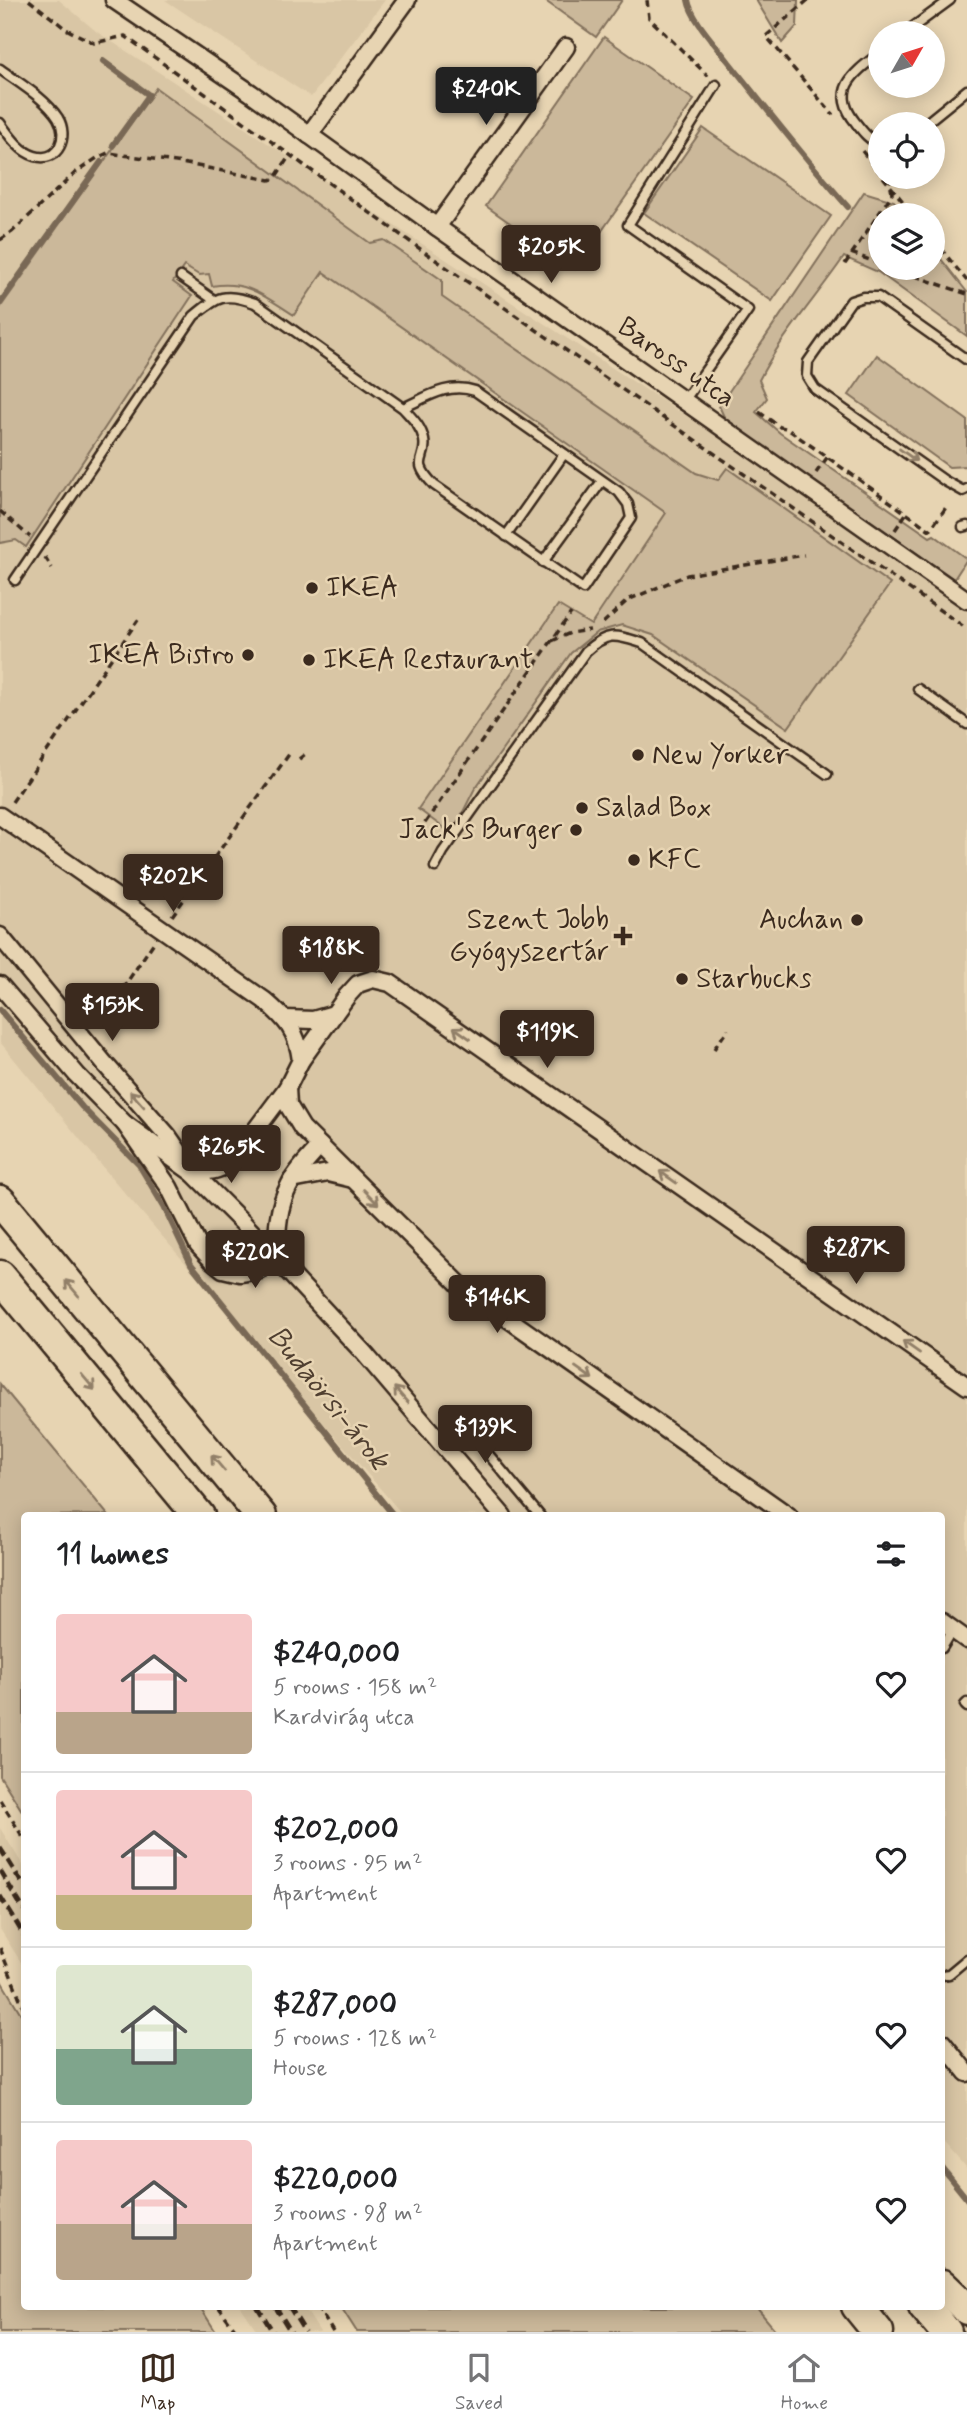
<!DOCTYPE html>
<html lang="en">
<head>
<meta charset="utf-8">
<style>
  :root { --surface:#fff; --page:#f2f2f2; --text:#202124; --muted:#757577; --line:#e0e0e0; --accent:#3b2a1e }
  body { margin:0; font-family:Mynerve,sans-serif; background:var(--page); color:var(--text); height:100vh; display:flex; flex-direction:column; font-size:26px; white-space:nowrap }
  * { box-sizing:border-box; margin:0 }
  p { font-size:23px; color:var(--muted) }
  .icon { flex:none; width:38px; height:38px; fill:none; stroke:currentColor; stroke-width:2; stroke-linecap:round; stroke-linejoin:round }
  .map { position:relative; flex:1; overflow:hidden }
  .details { position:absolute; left:21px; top:1512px; width:924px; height:798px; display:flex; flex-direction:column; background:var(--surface); border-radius:7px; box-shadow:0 4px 18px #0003 }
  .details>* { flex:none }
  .needle { width:46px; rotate:51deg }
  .buttons { position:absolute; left:868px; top:21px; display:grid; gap:14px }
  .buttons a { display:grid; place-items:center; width:77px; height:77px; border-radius:50%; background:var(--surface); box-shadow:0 4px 18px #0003; font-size:35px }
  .price { position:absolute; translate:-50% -60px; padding:0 16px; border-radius:7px; background:var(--accent); color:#fff; font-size:23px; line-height:46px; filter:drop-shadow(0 2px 4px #0008) }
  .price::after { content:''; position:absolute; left:50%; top:42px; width:21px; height:16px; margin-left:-10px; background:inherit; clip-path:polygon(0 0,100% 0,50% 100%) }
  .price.active { background:#222; color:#fff }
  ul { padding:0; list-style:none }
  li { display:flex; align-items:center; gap:21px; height:175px; padding:0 35px }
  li+li { border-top:2px solid var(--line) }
  li span { display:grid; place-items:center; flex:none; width:196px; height:140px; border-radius:7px; color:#555 }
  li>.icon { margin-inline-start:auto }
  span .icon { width:84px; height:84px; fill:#fffc; stroke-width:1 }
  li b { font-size:30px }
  h2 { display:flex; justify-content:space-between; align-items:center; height:84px; padding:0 35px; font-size:30px }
  .menu { display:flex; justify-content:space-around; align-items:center; height:98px; border-top:2px solid var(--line); background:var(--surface); font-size:19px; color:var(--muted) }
  .menu a { display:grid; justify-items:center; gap:4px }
  .menu .active { color:var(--accent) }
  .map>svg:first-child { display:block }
</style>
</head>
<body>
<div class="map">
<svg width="967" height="2332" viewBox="0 0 967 2332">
  <rect width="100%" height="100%" fill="#e7d4b2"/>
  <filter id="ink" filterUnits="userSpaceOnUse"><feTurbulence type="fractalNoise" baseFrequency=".0143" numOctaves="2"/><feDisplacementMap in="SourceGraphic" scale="14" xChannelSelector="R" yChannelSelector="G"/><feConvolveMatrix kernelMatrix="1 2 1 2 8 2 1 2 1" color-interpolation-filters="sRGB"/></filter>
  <g filter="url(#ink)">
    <g fill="#d9c6a5">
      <polygon points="0,0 59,0 97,32 703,427 967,612 967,2169 942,2140 942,1516 403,1515 111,1177 0,1042"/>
      <polygon points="165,0 385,0 311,97"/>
      <polygon points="0,1828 24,1867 24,1967 0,1929"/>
      <polygon points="241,2307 304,2307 320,2332 258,2332"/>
    </g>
    <g fill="#cbb89a" stroke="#83715c" stroke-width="2">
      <polygon points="544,0 622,0 596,37"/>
      <polygon points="756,0 798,0 797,26 782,43"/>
      <polygon points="604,37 694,100 575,269 486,206"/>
      <path d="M156,88L370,243L384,240L442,280V297L696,473L718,480L727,468L890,584L788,728L653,635L622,625L597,632L571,653L474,790L457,824L449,832L418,809L558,605L591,625L666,513L323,272L294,315C265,297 248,280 212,286L209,274L199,275L184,266L173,282L192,296L26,547L16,540L0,543V308Z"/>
      <polygon points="703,128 831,216 772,301 644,213"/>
      <path d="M864,192L894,201L905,215H880V268H933V249L967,292V336L878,272L844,257C816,298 781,336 759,380L767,398L756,412L780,433L930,537L934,535L967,559L954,579L726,421L719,406Z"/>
      <polygon points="877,355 967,420 967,466 949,467 849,395"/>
      <polygon points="0,1384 108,1515 24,1516 24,1814 0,1776"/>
      <polygon points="0,1979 24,2019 24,2306 200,2307 216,2332 0,2332"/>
      <polygon points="341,2307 756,2307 777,2332 357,2332"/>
    </g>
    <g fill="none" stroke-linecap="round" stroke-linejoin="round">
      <g stroke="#796854" stroke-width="6">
        <path d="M688,0C691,19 717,46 729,62C768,111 806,160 848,207"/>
        <polyline points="103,61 149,95 113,145"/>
        <polyline points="0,303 101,162"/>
        <polyline points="0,1010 82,1107 139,1165 164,1207 191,1264 394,1516"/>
        <polyline points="942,2168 967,2199"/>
      </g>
      <defs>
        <g id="lane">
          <polyline points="905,33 950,0"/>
          <path d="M880,53C854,73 829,90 856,123C863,132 869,140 880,144"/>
          <path d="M0,69C19,83 45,98 58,118C69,136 59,163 35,156C20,152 9,135 0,123"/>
          <polyline points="925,124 967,90"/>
          <polyline points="181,277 214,300"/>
          <polyline points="967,360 878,297 863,297 851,301 808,362 807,376 815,389 945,481 963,491 967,489"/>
          <polyline points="684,401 748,310 628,225 716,85"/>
          <polyline points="963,527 967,526"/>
          <polyline points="506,536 564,454"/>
          <polyline points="543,562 602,481"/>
          <path d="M15,580L194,316C218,296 225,292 255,303L403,408C412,418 421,426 424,440C428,461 409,459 434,485L583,589L631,518L628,504L619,492L475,391C448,382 427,397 403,408"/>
          <polyline points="918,689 967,724"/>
          <path d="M435,867L443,852L586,651C608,631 616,635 642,643L827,774"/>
          <polyline points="439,1438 471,1437 478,1442 540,1516"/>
          <polyline points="942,1648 953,1630"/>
          <polyline points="967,1703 965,1705 967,1707"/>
          <polyline points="942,1975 949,1974 967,1959"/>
        </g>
        <g id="street">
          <polyline points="114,0 251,93 437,227 967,600"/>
          <polyline points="309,135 407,0"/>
          <polyline points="437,227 566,47"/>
          <path d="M0,816L264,1000C286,1019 297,1030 301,1060"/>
          <polyline points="0,936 104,1063 168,1136 186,1162"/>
          <polyline points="0,985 77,1075 125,1124 169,1187 198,1245 212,1260 223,1269 240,1273 260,1270 276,1258"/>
          <polyline points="286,1019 313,1020 334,1014"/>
          <polyline points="287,1088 288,1105 302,1128 460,1285 789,1516"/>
          <polyline points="125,1124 193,1173 243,1223 364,1353 503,1516"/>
          <path d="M193,1173C209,1171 221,1171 233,1160L287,1088L301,1060L347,996L358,984L373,979L390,983L967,1386"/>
          <polyline points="292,1180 328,1173 353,1179"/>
          <path d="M276,1258C277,1234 277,1208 289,1186C296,1171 310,1158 320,1146"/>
          <polyline points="942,1622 967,1640"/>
          <polyline points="942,2042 967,2073"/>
        </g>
        <g id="highway">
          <polyline points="0,1201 261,1516"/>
          <polyline points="0,1276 199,1516"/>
          <polyline points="942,2285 967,2309"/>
          <polyline points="857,2306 878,2332"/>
          <polyline points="924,2306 946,2332"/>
        </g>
      </defs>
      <use href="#lane" stroke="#3b2a1e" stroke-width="13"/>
      <use href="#street" stroke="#3b2a1e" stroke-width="21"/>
      <use href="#highway" stroke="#3b2a1e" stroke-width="35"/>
      <g stroke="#3b2a1e" stroke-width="3.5" stroke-dasharray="7 5" stroke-linecap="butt">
        <polyline points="29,0 66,29 94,43 125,36 423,251 967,629"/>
        <polyline points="647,0 649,18 708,76"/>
        <polyline points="808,0 766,36 833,115"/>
        <polyline points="862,151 880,173"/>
        <polyline points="883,177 914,215"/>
        <polyline points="933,239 967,281"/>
        <polyline points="0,240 12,232 75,173 97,158 108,153 176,162 270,180 275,178 290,155"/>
        <polyline points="851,253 880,264"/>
        <polyline points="845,264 892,194 890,177"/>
        <polyline points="892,268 967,294"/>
        <polyline points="759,412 780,427 786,428 930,530 947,506"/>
        <polyline points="816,473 829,455"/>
        <polyline points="0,511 30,537"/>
        <polyline points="895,530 908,511"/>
        <polyline points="45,557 52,568"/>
        <polyline points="603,623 628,600 687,575 804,555"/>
        <polyline points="552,641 570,633 590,630"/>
        <polyline points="299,759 308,752"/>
        <polyline points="12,802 138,620"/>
        <polyline points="418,833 571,613"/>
        <polyline points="172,916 290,753"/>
        <polyline points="109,1009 154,942"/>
        <polyline points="714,1049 728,1029"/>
        <polyline points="0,1800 24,1839"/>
        <polyline points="0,1948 24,2009"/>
        <polyline points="218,2306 237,2332"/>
        <polyline points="317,2306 333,2332"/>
      </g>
      <use href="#lane" stroke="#e7d4b2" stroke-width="8"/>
      <use href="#street" stroke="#e7d4b2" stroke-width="16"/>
      <use href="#highway" stroke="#e7d4b2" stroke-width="30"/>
      <g stroke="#3b2a1e" stroke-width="5" stroke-dasharray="10 5" stroke-linecap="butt">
        <polyline points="0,1848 24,1886"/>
        <polyline points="0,1871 24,1910"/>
        <polyline points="0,1896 24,1935"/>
        <polyline points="257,2306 273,2332"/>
        <polyline points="275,2306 291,2332"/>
        <polyline points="289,2306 305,2332"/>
      </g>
    </g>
    <defs><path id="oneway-shaft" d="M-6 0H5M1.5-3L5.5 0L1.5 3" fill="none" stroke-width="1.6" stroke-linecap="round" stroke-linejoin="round" transform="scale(1.75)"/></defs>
    <g stroke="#917f68">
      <use href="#oneway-shaft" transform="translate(908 455) rotate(35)"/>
      <use href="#oneway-shaft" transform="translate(462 1033) rotate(-145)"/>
      <use href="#oneway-shaft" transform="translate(137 1099) rotate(-131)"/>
      <use href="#oneway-shaft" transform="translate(668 1177) rotate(-145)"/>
      <use href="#oneway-shaft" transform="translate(371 1197) rotate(45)"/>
      <use href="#oneway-shaft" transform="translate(72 1288) rotate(-130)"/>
      <use href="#oneway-shaft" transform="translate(911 1347) rotate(-145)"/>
      <use href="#oneway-shaft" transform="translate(584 1373) rotate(35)"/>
      <use href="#oneway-shaft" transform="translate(88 1382) rotate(50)"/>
      <use href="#oneway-shaft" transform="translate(401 1395) rotate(-131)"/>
      <use href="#oneway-shaft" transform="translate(218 1463) rotate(-130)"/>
    </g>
  </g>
  <g fill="#3b2a1e" stroke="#e7d4b2" stroke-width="2.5">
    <circle cx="312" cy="588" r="7"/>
    <circle cx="248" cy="655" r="7"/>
    <circle cx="309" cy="660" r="7"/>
    <circle cx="638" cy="755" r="7"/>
    <circle cx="582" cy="808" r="7"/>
    <circle cx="576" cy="830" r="7"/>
    <circle cx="634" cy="860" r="7"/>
    <circle cx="857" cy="920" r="7"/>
    <path d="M619.5 925.5h7v7h7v7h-7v7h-7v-7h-7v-7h7z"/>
    <circle cx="682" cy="979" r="7"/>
  </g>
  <g text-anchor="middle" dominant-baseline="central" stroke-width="5" stroke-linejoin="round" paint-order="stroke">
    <g font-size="28" fill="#3b2a1e" stroke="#e7d4b2">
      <text transform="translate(676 363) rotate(35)">Baross utca</text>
    </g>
    <g font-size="28" fill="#3b2a1e" stroke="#e7d4b2" text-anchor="start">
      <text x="326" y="588">IKEA</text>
      <text x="234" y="655" text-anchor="end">IKEA Bistro</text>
      <text x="323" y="660">IKEA Restaurant</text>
      <text x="652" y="755">New Yorker</text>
      <text x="596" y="808">Salad Box</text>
      <text x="562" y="830" text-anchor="end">Jack's Burger</text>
      <text x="648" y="860">KFC</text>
      <text x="609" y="920" text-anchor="end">Szent Jobb<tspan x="609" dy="32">Gyógyszertár</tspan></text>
      <text x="843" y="920" text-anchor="end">Auchan</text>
      <text x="696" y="979">Starbucks</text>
    </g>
    <g font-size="30" font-style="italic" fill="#503f30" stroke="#e7d4b2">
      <text transform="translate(328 1398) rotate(51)">Budaörsi-árok</text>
    </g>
  </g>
</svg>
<div class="buttons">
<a><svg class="needle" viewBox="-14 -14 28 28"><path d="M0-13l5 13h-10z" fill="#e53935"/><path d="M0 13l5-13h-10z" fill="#757577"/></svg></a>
<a><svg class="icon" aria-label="locate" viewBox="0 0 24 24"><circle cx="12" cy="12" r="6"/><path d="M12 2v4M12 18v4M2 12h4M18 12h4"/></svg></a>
<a><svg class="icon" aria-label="layers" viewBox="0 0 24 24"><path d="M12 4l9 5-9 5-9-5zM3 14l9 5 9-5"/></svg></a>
</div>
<b class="price active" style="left:486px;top:127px">$240K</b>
<b class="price" style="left:551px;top:285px">$205K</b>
<b class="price" style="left:173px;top:914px">$202K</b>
<b class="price" style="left:331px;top:986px">$188K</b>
<b class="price" style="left:112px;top:1043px">$153K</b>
<b class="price" style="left:547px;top:1070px">$119K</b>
<b class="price" style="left:231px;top:1185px">$265K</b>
<b class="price" style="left:856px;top:1286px">$287K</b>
<b class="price" style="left:255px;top:1290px">$220K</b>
<b class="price" style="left:497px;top:1335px">$146K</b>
<b class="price" style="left:485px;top:1465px">$139K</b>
<section class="details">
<h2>11 homes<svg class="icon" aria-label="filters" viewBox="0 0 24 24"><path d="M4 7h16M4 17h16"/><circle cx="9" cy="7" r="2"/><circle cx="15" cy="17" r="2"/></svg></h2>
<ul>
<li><span style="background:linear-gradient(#f6c9c9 70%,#b9a48a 0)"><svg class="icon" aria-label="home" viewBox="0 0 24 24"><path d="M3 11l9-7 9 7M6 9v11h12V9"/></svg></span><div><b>$240,000</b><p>5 rooms · 158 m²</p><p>Kardvirág utca</p></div><svg class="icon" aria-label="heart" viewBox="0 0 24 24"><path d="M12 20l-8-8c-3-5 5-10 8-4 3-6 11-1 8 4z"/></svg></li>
<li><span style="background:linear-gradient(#f6c9c9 75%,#c2b280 0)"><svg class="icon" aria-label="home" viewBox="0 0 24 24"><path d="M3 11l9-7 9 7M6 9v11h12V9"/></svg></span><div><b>$202,000</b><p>3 rooms · 95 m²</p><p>Apartment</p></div><svg class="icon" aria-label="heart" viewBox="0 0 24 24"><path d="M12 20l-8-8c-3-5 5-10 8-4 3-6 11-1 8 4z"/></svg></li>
<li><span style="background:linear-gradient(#dfe7d0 60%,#7fa58c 0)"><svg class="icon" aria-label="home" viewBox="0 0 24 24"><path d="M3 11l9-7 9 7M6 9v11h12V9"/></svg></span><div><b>$287,000</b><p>5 rooms · 128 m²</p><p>House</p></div><svg class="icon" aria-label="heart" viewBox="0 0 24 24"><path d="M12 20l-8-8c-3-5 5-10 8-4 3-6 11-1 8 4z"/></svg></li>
<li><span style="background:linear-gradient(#f6c9c9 60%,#b9a48a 0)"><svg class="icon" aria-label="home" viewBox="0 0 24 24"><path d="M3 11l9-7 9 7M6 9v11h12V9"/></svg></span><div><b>$220,000</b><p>3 rooms · 98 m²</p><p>Apartment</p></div><svg class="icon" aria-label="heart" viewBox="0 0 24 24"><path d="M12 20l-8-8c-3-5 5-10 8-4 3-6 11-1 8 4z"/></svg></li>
</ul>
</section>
</div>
<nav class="menu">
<a class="active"><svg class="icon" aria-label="map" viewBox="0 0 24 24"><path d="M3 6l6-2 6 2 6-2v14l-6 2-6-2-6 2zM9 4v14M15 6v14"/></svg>Map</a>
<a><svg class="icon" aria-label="saved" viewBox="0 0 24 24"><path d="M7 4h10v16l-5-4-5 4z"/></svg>Saved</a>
<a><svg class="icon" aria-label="home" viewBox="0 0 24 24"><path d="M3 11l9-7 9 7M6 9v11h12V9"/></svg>Home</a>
</nav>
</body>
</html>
